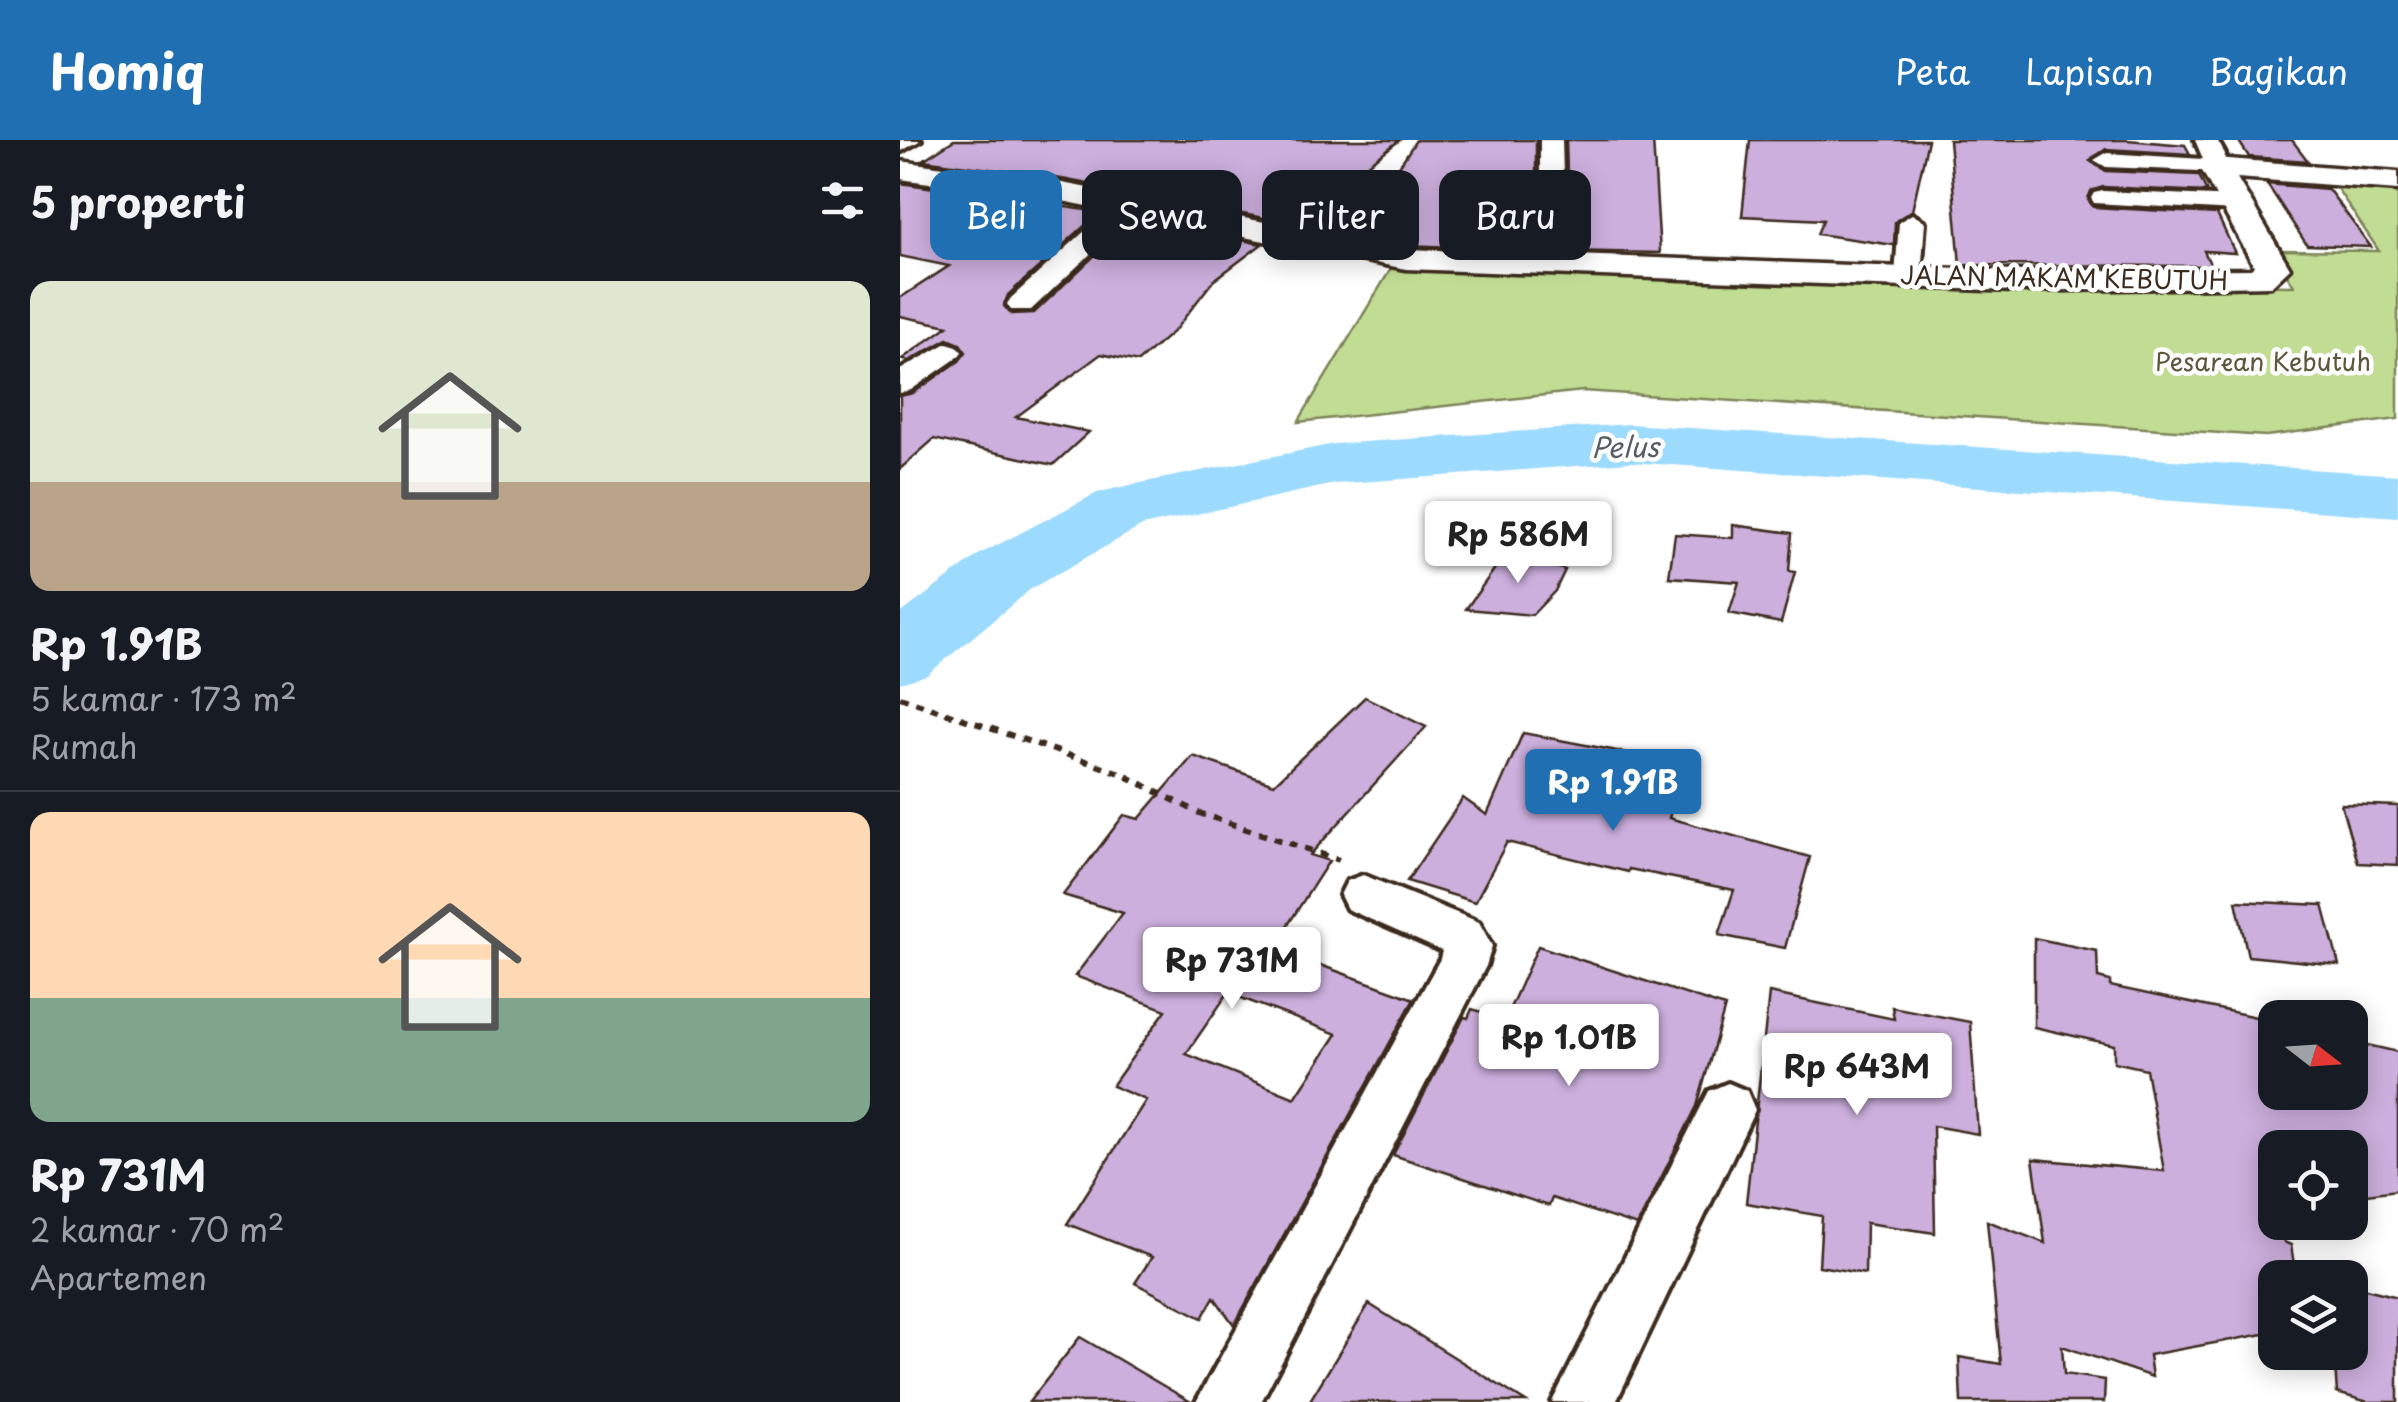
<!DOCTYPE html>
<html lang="id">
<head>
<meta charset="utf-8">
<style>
  :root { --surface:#171b24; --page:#242831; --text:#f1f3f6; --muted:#9ea1a6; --line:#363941; --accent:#1f6fb2 }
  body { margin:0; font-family:"Playpen Sans",sans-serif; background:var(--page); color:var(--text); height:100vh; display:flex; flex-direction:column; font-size:38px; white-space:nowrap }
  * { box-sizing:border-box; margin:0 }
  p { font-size:32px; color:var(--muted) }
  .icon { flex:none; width:55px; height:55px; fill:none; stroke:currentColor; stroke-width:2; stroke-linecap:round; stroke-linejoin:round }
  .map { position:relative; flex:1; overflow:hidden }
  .side { display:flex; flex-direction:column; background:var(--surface); width:900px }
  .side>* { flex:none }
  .top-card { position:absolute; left:30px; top:30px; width:950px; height:90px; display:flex; gap:20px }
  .needle { width:65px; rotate:107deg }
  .controls { position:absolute; left:1358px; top:860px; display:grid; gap:20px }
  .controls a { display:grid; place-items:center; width:110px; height:110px; border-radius:20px; background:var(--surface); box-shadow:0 5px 25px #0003; font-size:50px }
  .price { position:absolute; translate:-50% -85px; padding:0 22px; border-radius:10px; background:#fff; color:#222; font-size:32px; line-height:65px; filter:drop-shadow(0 2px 5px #0008) }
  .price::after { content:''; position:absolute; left:50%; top:60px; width:30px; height:22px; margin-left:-15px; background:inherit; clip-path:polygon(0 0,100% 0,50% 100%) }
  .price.selected { background:var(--accent); color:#fff }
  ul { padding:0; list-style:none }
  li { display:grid; align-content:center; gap:20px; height:530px; padding:0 30px }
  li+li { border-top:2px solid var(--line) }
  li span { display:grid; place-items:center; height:310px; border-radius:20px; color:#555 }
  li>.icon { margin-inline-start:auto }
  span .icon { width:180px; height:180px; fill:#fffc; stroke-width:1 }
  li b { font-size:42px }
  h2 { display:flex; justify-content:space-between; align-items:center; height:120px; padding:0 30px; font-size:42px }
  .pill { padding:0 35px; border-radius:20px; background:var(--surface); box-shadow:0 5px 25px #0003; font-size:35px; line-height:90px }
  .pill.selected { background:var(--accent); color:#fff }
  header { display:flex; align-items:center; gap:60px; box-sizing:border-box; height:140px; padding:0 50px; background:var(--accent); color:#fff }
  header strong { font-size:48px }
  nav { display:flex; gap:55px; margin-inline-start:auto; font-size:35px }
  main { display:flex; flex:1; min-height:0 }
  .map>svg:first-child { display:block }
</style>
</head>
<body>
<header>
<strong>Homiq</strong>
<nav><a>Peta</a><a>Lapisan</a><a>Bagikan</a></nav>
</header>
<main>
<section class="side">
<h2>5 properti<svg class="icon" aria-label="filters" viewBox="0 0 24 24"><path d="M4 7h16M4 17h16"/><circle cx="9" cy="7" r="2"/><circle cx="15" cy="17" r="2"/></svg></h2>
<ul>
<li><span style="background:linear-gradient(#dfe7d0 65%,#b9a48a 0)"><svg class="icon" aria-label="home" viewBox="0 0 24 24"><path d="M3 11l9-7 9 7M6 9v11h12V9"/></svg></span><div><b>Rp 1.91B</b><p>5 kamar · 173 m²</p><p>Rumah</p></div></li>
<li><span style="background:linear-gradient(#ffd9b3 60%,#7fa58c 0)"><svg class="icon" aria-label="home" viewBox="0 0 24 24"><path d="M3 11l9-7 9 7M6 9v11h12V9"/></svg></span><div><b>Rp 731M</b><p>2 kamar · 70 m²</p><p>Apartemen</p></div></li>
</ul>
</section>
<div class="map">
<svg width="1498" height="1262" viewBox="0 0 1498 1262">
  <rect width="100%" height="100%" fill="#fff"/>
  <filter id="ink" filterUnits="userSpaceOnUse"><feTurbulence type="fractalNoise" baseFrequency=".01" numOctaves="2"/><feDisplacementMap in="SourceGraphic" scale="20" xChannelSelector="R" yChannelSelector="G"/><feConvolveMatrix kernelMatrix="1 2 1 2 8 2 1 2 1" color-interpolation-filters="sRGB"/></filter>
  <g filter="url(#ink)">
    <polygon fill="#c1dd94" stroke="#7e8459" stroke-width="2.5" points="1430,38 1498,48 1498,279 1366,296 683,251 398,282 495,122 1011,142 1394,146 1372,110 1479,111"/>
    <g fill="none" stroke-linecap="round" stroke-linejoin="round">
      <polygon fill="#9cdafe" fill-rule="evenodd" points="730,284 1498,335 1498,377 730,322 434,344 242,386 132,448 27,535 0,543 0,474 80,414 197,353 221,347 434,304"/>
    </g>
    <g fill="#ccafdd" stroke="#3b2a1e" stroke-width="2.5" fill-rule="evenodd">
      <polygon points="54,0 500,0 390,83 162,39 23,20"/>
      <polygon points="516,0 636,0 636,69 629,110 506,105 455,95"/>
      <polygon points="666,0 753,0 760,113 662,111 668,69"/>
      <polygon points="850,0 1028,0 1012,71 995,82 994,105 917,94 923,80 842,76"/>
      <polygon points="1049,0 1227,0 1285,5 1290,14 1206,9 1190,21 1206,31 1299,35 1307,52 1203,47 1191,51 1188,60 1194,67 1317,74 1335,113 1304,111 1311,126 1060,125"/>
      <polygon points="1338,0 1392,0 1408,21 1349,17"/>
      <polygon points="0,43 200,72 108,155 104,166 111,174 134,173 233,79 362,104 313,141 275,190 238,222 201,214 116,277 189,292 153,325 34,299 0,329 0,256 13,253 59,221 66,212 60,204 48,199 9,221 2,219 48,186 0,176 0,158 49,126 0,116"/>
      <polygon points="1367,44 1428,49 1471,107 1407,105"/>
      <polygon points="833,385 892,393 889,431 895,432 881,483 829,473 839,442 769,437 775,394 833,398"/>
      <polygon points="608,410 665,430 655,451 632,475 566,469"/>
      <path d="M465,557L526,587L410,715L429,721L373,808L514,859L334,1185L314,1157L302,1178L235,1143L252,1117L167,1084L246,960L212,946L266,870L175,836L223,773L163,755L224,675L239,679L293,616L374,644ZM328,853L437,894L395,958L286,914Z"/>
      <polygon points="623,593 785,624 769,678 910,717 885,808 819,795 834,750 729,729 728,732 607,702 575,762 507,741 563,658 587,675"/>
      <polygon points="1441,664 1498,666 1498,725 1458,723"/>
      <polygon points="1336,761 1423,765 1439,825 1348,816"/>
      <polygon points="1134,798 1197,811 1198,838 1210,841 1210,846 1375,881 1375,957 1450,963 1450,901 1498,912 1498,1050 1459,1055 1450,1031 1450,1008 1375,1008 1375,1082 1384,1102 1391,1105 1396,1138 1375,1138 1375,1192 1249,1215 1252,1237 1162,1206 1164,1234 1205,1240 1204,1262 1061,1262 1059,1217 1101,1224 1087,1081 1145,1103 1133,1019 1264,1031 1246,929 1214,922 1214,905 1134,887"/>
      <polygon points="638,806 825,867 797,966 737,1086 652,1058 649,1066 493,1015 564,877 568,878 572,869 605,879"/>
      <polygon points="869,853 994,879 992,867 1070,882 1078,994 1033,986 1035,1093 966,1083 965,1134 919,1126 922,1076 846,1063"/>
      <polygon points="1450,1145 1498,1157 1498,1262 1468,1262 1437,1253 1434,1212 1450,1212"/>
      <polygon points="469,1164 626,1262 409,1262"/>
      <polygon points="180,1197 291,1262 129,1262"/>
    </g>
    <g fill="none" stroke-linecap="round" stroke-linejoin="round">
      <defs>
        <g id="minor">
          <polygon points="0,0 21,0 0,12"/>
          <polygon points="640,0 662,0 664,69 656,124 643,132 630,124 640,69"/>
          <polygon points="1295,0 1317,0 1325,14 1323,32 1206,27 1194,20 1206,13 1303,19"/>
          <polygon points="1203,51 1335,57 1347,64 1335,71 1194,63 1191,58 1194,53"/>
          <polygon points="228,58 237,60 240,65 237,70 131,170 111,170 107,164 111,158 219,60"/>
          <polygon points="1012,74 1025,82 1021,136 1008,144 995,136 999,82"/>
          <polygon points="47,203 57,206 62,212 57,218 11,250 0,253 0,230"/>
          <polygon points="463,735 579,782 592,806 586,826 361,1262 296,1262 540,819 542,811 447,769 440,755 447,741"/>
          <polygon points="828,943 847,951 855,970 716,1262 652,1262 809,951"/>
        </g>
        <polygon id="tertiary" points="1315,18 1498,32 1498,50 1337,38 1390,128 1371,146 1115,151 506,129 162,61 0,39 0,21 162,43 506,109 1115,131 1351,129 1354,126 1300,27 1304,21"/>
      </defs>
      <use href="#minor" stroke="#3b2a1e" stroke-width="8"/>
      <use href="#tertiary" stroke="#3b2a1e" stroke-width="7"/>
      <polyline stroke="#3b2a1e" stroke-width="6" stroke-dasharray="8 8" stroke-linecap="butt" points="0,557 220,633 299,673 439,720"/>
      <use href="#minor" fill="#fff" fill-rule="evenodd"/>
      <use href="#tertiary" fill="#fff" fill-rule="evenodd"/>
    </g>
  </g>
  <g text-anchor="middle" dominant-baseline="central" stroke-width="9" stroke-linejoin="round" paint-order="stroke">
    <g font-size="25" fill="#3b2a1e" stroke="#fff">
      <text transform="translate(1164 137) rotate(1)">JALAN MAKAM KEBUTUH</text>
    </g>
    <g font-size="25" fill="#5c573c" stroke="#fff">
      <text x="1363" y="221">Pesarean Kebutuh</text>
    </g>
    <g font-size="28" font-style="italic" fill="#585f61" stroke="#fff">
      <text transform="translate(725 306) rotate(-1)">Pelus</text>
    </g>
  </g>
</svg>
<div class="controls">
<a><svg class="needle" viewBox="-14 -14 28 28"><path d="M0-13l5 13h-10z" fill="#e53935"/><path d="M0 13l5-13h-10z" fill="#9ea1a6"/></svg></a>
<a><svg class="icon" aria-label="locate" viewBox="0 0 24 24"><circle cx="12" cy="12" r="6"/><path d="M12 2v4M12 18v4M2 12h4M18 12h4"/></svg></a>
<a><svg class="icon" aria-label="layers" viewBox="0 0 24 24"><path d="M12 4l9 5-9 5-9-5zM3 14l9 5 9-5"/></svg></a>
</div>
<b class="price" style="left:618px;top:446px">Rp 586M</b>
<b class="price selected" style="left:713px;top:694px">Rp 1.91B</b>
<b class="price" style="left:332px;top:872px">Rp 731M</b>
<b class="price" style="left:669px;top:949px">Rp 1.01B</b>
<b class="price" style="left:957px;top:978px">Rp 643M</b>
<div class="top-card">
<a class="pill selected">Beli</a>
<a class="pill">Sewa</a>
<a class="pill">Filter</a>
<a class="pill">Baru</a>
</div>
</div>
</main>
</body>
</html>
